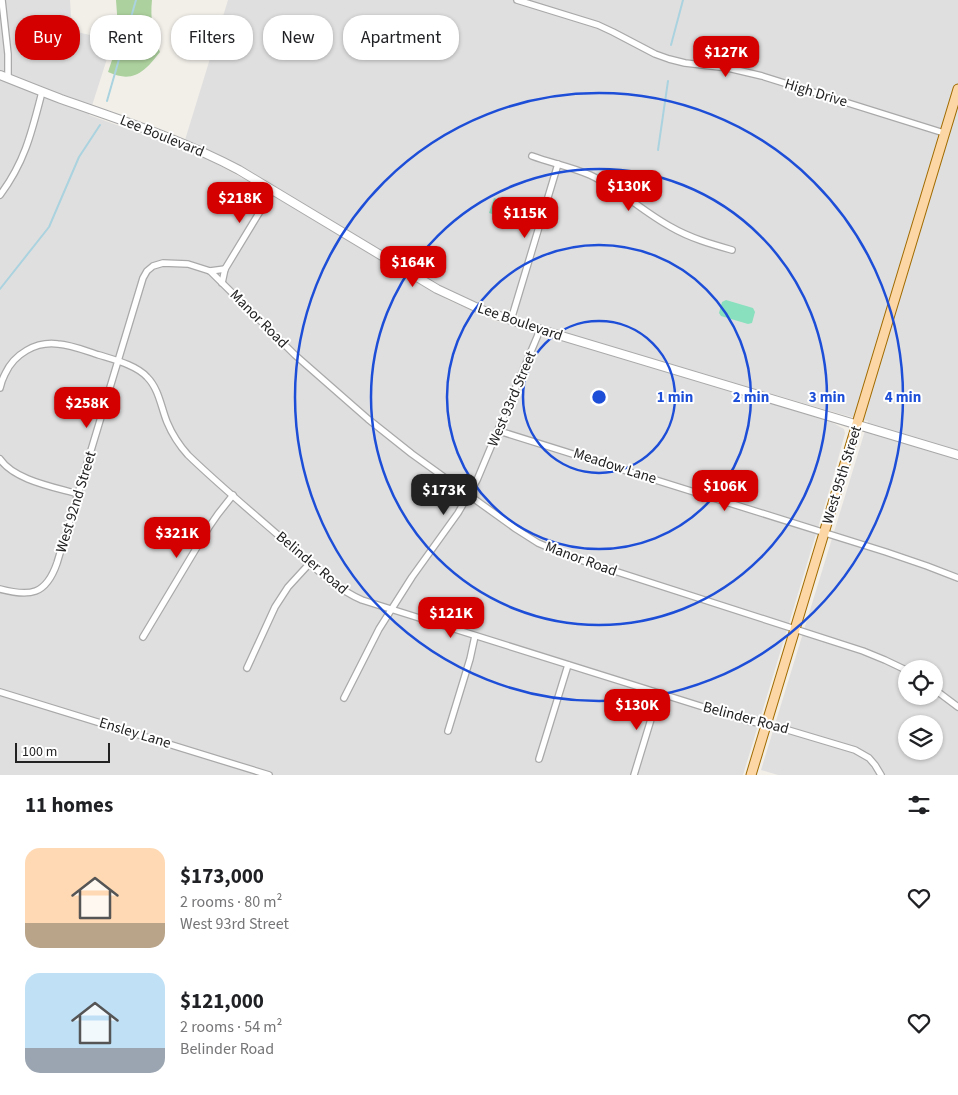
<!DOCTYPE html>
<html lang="en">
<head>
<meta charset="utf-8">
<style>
  :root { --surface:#fff; --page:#f2f2f2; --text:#202124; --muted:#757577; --accent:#d40000 }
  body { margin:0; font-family:"Source Sans 3",sans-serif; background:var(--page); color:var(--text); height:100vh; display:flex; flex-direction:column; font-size:19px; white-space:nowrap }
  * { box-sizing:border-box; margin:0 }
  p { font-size:16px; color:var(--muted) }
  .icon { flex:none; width:28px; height:28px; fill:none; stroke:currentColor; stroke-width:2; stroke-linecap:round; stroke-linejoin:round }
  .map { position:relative; height:775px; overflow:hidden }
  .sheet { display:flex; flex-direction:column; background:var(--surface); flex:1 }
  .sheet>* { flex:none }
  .top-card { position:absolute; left:15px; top:15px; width:500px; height:45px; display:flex; gap:10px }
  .tools { position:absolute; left:898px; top:660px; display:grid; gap:10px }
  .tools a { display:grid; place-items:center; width:45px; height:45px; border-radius:50%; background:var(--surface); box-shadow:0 1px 4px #0004; font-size:25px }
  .scale { position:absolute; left:15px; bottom:12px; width:95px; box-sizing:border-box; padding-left:5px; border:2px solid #222; border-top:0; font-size:14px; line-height:18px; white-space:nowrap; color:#222; -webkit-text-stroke:4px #fff; paint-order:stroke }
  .price { position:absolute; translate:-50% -42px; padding:0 11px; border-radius:10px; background:var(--accent); color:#fff; font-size:16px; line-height:32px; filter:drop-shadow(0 1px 2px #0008) }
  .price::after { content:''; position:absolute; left:50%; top:30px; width:15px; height:11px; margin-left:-8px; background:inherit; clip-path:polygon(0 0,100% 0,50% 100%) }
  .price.current { background:#222; color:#fff }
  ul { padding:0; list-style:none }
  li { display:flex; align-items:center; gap:15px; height:125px; padding:0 25px }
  li span { display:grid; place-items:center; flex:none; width:140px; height:100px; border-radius:15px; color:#555 }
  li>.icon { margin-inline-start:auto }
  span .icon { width:60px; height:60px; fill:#fffc; stroke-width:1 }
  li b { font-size:21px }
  h2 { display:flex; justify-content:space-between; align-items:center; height:60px; padding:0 25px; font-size:21px }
  .pill { padding:0 18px; border-radius:20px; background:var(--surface); box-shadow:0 1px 4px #0004; font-size:18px; line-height:45px }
  .pill.current { background:var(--accent); color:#fff }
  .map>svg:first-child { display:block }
</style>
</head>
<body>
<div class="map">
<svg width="958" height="775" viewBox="0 0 958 775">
  <rect width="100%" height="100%" fill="#f2efe9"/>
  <g fill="#e0dfdf" fill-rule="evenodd">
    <polygon points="0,0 70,0 72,31 113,40 89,115 192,152 215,163 255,185 448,300 493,320 773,404 833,423 844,429 845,433 833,478 743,775 0,775"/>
    <path d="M228,0H958V775H778L761,770L868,421L844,415L522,321L518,317L517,311L547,216L541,211L512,306L508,311L504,314L458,297L217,154L185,140ZM906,669H934V696H906ZM906,724H934V751H906Z"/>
  </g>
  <path fill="#add19e" d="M116,0H152C150,18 153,36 160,52C145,71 134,84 108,72L117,45L118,28Z"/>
  <g fill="#88e0be">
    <polygon points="494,198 527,209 522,224 489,213"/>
    <polygon points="726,300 753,308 755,312 752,323 748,324 721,316 719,313 722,302"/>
  </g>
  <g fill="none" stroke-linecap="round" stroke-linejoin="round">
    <g stroke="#aad3df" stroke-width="2">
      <polyline points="671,45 683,0"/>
      <polyline points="107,101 136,0"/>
      <polyline points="658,150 668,81"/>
      <polyline points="0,289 49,227 79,157 100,125"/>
    </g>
    <defs>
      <g id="minor">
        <polyline points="2,0 8,54 8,78"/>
        <polyline points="517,0 598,25 613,32 655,54 669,59 685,63 728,68 762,76 944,133"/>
        <path d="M532,156C551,163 572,167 590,175C620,189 643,212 671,227C690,238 711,244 732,250"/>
        <path d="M0,195C25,162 32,131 42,92"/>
        <polyline points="210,271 225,269"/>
        <polyline points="222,283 225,269 273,190"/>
        <polyline points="511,320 558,164"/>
        <path d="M0,388C1,383 3,378 5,374C14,354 36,341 58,344C72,345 86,351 99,355C115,360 136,365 147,377C159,389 161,407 167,422C172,434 179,445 188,455C219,485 253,513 286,542C310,563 332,587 362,600L748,721L778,727L855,750L869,758L875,765L881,775"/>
        <polyline points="499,431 886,552 927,566 958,578"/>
        <path d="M0,459C14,480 54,487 78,494"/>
        <path d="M0,589C30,597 46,595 57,563L143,278L147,271L153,266L163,263L188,264L210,271L295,355L368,419L412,454L516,529L538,543L571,557L863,651L885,660L906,670"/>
        <polyline points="143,637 209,527 218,514 233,495"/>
        <polyline points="247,668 275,607 288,587 310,563"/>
        <polyline points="934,689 958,707"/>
        <polyline points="0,692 269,775"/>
        <polyline points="344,698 379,629 412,577 458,513 477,480 540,330"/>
        <polyline points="448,731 470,659 475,636"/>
        <polyline points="539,759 568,665"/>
        <polyline points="634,775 659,693"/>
      </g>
      <path id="tertiary" d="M0,75C20,83 40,91 61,99C121,120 183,140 239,170L437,289L482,310L525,325L958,455"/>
      <polyline id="primary" points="751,775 958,89"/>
    </defs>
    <use href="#minor" stroke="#a9a9a9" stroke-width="8"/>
    <use href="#tertiary" stroke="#a9a9a9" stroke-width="10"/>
    <use href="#primary" stroke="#a06b00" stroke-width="11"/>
    <use href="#minor" stroke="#fff" stroke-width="5.5"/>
    <use href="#tertiary" stroke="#fff" stroke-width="8"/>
    <use href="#primary" stroke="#fcd6a4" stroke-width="9"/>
  </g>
  <g fill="none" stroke="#1d4ed8" stroke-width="2.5">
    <circle cx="599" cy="397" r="76"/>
    <circle cx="599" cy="397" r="152"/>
    <circle cx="599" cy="397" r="228"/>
    <circle cx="599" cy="397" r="304"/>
  </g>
  <g text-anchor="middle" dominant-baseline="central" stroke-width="4" stroke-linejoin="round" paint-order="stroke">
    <g font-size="15" fill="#222" stroke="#fff">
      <text transform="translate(816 93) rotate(17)">High Drive</text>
      <text transform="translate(162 136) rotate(22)">Lee Boulevard</text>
      <text transform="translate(259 319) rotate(45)">Manor Road</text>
      <text transform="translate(520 322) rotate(19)">Lee Boulevard</text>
      <text transform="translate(512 399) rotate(-67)">West 93rd Street</text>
      <text transform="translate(615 466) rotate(18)">Meadow Lane</text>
      <text transform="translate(842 475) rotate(-73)">West 95th Street</text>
      <text transform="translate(76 502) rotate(-73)">West 92nd Street</text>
      <text transform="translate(581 559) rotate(20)">Manor Road</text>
      <text transform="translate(312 563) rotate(40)">Belinder Road</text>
      <text transform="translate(746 718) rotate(15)">Belinder Road</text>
      <text transform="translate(135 733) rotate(17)">Ensley Lane</text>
    </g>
  </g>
  <circle cx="599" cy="397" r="8" fill="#1d4ed8" stroke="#fff" stroke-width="2.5"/>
  <g font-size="15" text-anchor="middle" font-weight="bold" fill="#1d4ed8" stroke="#fff" stroke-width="4" stroke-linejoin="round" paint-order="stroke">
    <text x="675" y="402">1 min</text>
    <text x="751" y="402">2 min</text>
    <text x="827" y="402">3 min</text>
    <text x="903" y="402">4 min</text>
  </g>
</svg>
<div class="tools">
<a><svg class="icon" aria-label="locate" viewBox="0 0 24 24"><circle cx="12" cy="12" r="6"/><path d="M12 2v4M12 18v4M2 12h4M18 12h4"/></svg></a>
<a><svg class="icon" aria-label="layers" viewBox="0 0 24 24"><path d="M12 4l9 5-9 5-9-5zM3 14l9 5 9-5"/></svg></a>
</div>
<div class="scale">100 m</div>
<b class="price" style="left:726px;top:78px">$127K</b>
<b class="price" style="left:629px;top:212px">$130K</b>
<b class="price" style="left:240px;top:224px">$218K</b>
<b class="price" style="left:525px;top:239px">$115K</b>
<b class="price" style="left:413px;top:288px">$164K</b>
<b class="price" style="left:87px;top:429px">$258K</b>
<b class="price" style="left:725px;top:512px">$106K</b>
<b class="price current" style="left:444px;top:516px">$173K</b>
<b class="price" style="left:177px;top:559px">$321K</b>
<b class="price" style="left:451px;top:639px">$121K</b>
<b class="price" style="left:637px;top:731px">$130K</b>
<div class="top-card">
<a class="pill current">Buy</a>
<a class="pill">Rent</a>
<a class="pill">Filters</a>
<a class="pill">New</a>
<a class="pill">Apartment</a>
</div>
</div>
<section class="sheet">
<h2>11 homes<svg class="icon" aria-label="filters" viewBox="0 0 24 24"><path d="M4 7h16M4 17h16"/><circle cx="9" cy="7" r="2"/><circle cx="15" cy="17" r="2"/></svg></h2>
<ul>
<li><span style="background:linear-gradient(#ffd9b3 75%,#b9a48a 0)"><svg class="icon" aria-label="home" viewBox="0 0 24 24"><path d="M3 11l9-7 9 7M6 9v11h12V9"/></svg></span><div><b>$173,000</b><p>2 rooms · 80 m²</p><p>West 93rd Street</p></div><svg class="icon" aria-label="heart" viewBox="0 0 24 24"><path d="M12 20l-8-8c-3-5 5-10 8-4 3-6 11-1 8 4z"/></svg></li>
<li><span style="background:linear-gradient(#bfe0f5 75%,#9aa5b1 0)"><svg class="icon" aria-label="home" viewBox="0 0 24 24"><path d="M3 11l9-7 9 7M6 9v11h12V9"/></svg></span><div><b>$121,000</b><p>2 rooms · 54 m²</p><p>Belinder Road</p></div><svg class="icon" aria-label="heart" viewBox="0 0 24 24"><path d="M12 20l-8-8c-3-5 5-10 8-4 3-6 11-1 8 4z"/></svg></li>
</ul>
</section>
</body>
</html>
